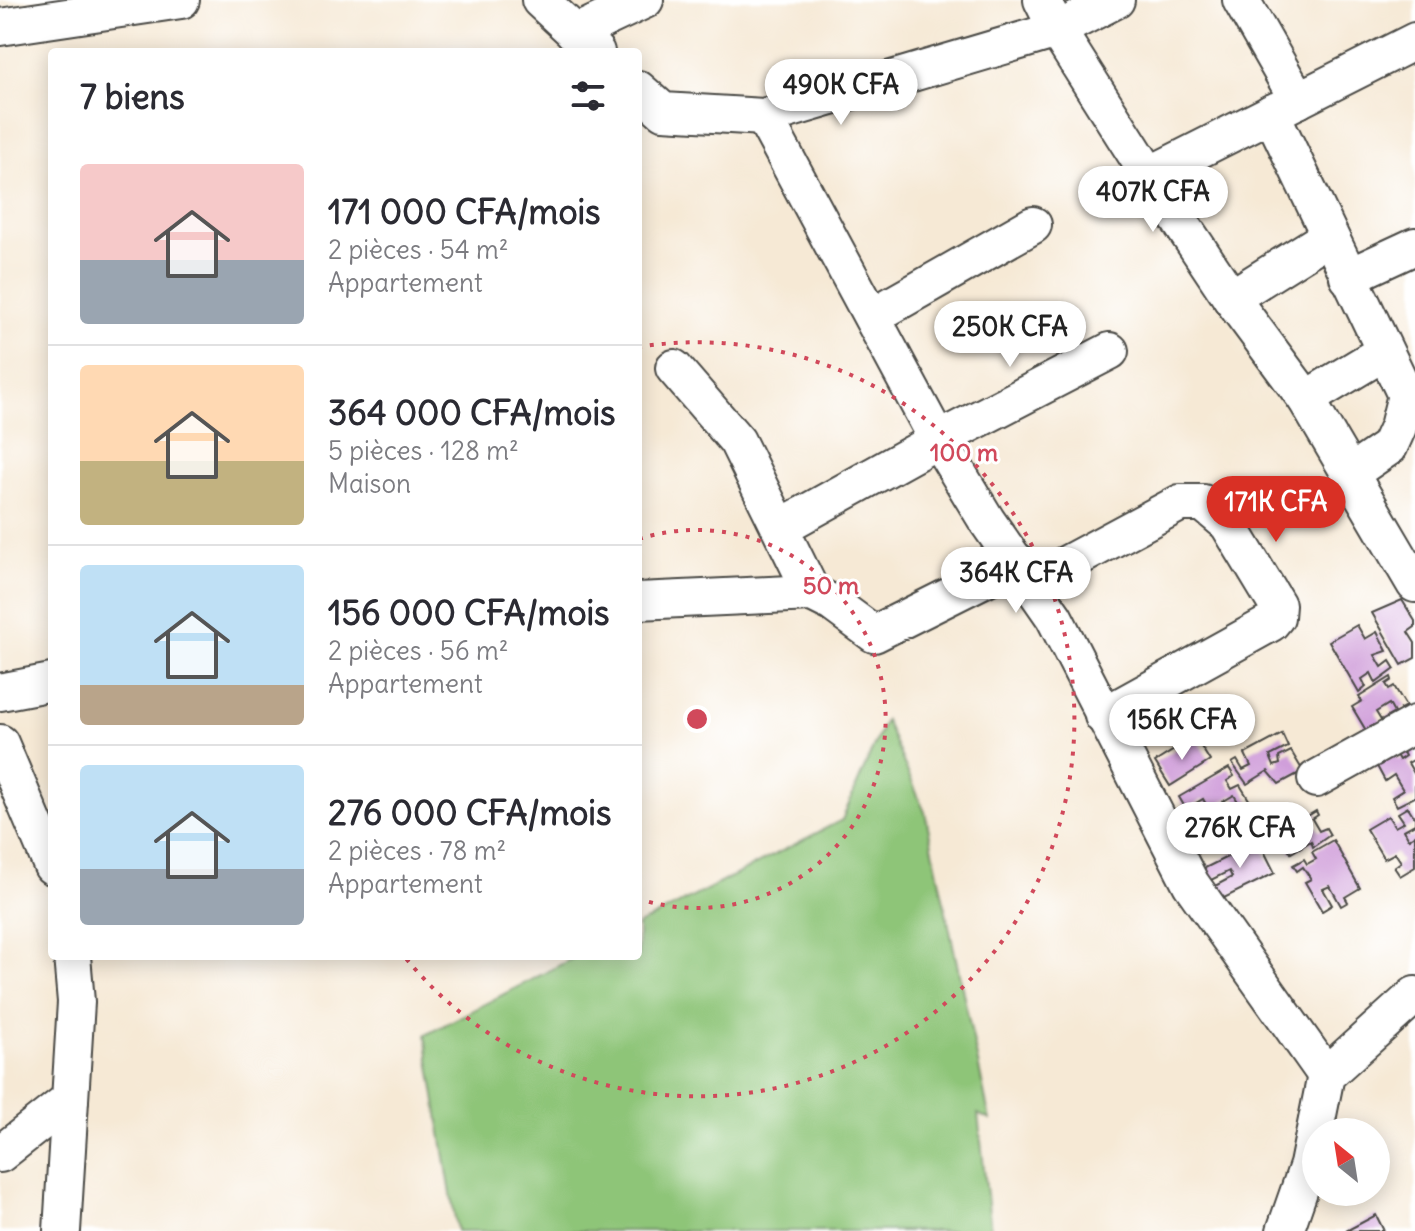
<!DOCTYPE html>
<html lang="fr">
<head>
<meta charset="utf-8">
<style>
  :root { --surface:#fff; --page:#f2f2f3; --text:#2b2b33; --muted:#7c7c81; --line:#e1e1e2; --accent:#d93025 }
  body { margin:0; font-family:Delius,sans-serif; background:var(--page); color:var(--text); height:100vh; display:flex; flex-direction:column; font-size:30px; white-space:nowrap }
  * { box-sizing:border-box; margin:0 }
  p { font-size:26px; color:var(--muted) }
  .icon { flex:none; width:44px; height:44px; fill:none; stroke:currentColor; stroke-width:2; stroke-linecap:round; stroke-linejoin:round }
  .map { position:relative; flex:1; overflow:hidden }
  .side { position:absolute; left:48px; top:48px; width:594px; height:912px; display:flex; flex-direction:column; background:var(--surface); border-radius:8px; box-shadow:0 4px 20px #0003 }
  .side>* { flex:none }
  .needle { width:52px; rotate:330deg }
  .buttons { position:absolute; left:1302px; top:1118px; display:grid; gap:16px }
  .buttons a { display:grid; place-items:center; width:88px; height:88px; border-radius:50%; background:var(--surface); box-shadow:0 4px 20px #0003; font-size:40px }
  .price { position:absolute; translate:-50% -68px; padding:0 18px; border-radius:28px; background:#fff; color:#222; font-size:26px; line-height:52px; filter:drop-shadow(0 2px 4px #0008) }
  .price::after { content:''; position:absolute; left:50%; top:48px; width:24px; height:18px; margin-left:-12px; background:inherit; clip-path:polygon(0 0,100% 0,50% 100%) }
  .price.selected { background:var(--accent); color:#fff }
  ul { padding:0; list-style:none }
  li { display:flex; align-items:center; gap:24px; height:200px; padding:0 32px }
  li+li { border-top:2px solid var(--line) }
  li span { display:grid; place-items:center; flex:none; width:224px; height:160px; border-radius:8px; color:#555 }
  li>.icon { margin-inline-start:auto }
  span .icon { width:96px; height:96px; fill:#fffc; stroke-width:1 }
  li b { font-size:34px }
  h2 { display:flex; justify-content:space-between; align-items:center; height:96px; padding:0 32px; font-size:34px }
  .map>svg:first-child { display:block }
</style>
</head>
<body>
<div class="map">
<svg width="1415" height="1231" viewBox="0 0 1415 1231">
  <rect width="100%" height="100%" fill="#fff"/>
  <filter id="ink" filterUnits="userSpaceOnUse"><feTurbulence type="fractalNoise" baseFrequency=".0125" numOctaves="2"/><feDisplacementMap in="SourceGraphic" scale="16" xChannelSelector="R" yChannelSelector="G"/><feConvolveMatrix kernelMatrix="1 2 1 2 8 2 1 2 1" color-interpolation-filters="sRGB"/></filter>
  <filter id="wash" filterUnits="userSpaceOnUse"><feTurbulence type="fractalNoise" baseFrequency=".006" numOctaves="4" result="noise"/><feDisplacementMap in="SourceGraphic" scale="32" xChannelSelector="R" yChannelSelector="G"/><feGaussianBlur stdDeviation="1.8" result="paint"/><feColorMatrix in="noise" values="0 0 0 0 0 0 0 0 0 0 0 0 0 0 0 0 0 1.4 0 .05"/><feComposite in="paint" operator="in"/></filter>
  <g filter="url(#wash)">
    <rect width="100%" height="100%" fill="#f6e9d5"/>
    <polygon fill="#8ec578" stroke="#5c7852" stroke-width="2" points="885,720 925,812 990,1120 978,1114 991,1231 457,1231 425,1035 577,956 638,956 638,925 842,820"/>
    <g id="blocks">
      <g fill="#d09fda">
        <polygon points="1402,600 1415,621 1415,627 1408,632 1415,643 1415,658 1402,665 1372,613"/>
        <polygon points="1357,625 1365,639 1377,632 1387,651 1375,655 1382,667 1390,661 1395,669 1376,683 1371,673 1362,679 1366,687 1359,693 1329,641"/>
        <polygon points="1391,677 1392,680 1386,684 1389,689 1394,686 1406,706 1400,709 1404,714 1390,722 1387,717 1394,713 1389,704 1376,712 1382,722 1367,732 1352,707 1362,701 1359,697"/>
        <polygon points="1282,734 1288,747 1270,756 1274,766 1280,764 1279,757 1291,751 1303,771 1279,784 1268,771 1247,784 1232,763 1237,760 1243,770 1251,766 1245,754"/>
        <polygon points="1195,737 1210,761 1170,786 1155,762"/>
        <polygon points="1408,738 1415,751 1415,759 1408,763 1415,775 1415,797 1397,806 1392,797 1403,790 1394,775 1385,781 1372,757 1392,748 1399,760 1405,756 1398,743"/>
        <polygon points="1229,768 1234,776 1227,781 1232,789 1240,785 1251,803 1242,808 1234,795 1222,802 1230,815 1199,833 1192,822 1198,818 1196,813 1207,806 1203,799 1186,809 1179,797"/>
        <polygon points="1408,807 1415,818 1415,824 1404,830 1409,839 1415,835 1415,867 1400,876 1394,867 1401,862 1395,853 1384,859 1366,829 1388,816 1395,827 1404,822 1398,813"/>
        <polygon points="1316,811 1318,815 1312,819 1319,831 1326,828 1330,835 1313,847 1311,841 1291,853 1278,831 1296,821 1299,826 1307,822 1306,817"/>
        <polygon points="1333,840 1360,888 1345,897 1348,902 1341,906 1330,886 1323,889 1332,905 1322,911 1305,882 1311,879 1303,867 1297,871 1293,865 1304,859 1307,864 1316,859 1312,852"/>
        <polygon points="1259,841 1275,873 1222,899 1215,886 1232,877 1229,871 1207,882 1201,870"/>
        <polygon points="1376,1215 1384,1231 1346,1231"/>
      </g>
    </g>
  </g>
  <g filter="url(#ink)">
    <use href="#blocks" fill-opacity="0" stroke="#494844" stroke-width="2"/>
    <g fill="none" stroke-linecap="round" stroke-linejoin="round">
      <defs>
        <g id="minor">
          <polyline points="540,0 596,52"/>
          <polyline points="1042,0 1057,30 1149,175 1231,298 1306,399 1415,584"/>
          <polyline points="1241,0 1298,100"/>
          <polyline points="0,27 181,0"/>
          <polyline points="575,33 645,0"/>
          <polyline points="638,89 663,111 764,117 1057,30 1116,0"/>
          <polyline points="1271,113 1406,395 1398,427 1389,447 1351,473"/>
          <polyline points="764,117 938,440 987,521 1054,617 1191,884 1326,1075"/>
          <polyline points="1149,175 1415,41"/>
          <polyline points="1348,277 1415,246"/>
          <polyline points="1231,298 1328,237"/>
          <polyline points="873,316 1033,225"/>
          <polyline points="674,368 737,441 812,593"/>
          <polyline points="1306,399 1384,352"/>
          <polyline points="781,527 938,440 1110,351"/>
          <polyline points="1031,583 1180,503 1203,503 1228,524 1277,605 1276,617 1271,623 1103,716"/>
          <polyline points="638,601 812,593 832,603 874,634 1018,562"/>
          <polyline points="0,692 52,682"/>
          <polyline points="0,743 52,866"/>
          <polyline points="1316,779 1415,724"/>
          <polyline points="0,1154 70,1099"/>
          <polyline points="62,1231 76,1002 72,956"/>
          <polyline points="1285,1231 1308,1165 1326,1075 1415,995"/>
        </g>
      </defs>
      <use href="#minor" stroke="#494844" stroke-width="40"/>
      <use href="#minor" stroke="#fff" stroke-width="36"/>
    </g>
  </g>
  <g fill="none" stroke="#d1495b" stroke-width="4" stroke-dasharray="4 8">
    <path d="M639 539A189 189 0 1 1 639 899"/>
    <path d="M638 347A377 377 0 1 1 404 956"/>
  </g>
  <circle cx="697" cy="719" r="12" fill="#d1495b" stroke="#fff" stroke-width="4"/>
  <g font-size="24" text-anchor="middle" font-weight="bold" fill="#d1495b" stroke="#fff" stroke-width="6" stroke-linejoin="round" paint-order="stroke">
    <text x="964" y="461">100 m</text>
    <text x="831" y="594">50 m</text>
  </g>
</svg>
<div class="buttons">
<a><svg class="needle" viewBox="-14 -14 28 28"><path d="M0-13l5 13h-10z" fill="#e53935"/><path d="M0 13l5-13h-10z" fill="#7c7c81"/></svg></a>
</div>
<b class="price" style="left:841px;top:127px">490K CFA</b>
<b class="price" style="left:1153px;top:234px">407K CFA</b>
<b class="price" style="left:1010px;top:369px">250K CFA</b>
<b class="price selected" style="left:1276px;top:544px">171K CFA</b>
<b class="price" style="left:1016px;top:615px">364K CFA</b>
<b class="price" style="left:1182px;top:762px">156K CFA</b>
<b class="price" style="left:1240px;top:870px">276K CFA</b>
<section class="side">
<h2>7 biens<svg class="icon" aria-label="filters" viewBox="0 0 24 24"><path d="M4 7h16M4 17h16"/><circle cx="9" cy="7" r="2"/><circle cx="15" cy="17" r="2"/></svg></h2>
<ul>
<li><span style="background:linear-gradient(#f6c9c9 60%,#9aa5b1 0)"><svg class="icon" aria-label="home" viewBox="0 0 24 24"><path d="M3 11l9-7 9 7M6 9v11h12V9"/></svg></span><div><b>171 000 CFA/mois</b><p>2 pièces · 54 m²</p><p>Appartement</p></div></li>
<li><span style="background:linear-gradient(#ffd9b3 60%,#c2b280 0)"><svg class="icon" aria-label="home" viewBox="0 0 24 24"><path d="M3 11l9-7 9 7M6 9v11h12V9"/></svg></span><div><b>364 000 CFA/mois</b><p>5 pièces · 128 m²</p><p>Maison</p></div></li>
<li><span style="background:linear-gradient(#bfe0f5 75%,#b9a48a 0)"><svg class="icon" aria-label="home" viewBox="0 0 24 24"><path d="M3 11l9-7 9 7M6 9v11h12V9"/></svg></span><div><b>156 000 CFA/mois</b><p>2 pièces · 56 m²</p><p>Appartement</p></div></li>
<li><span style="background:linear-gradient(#bfe0f5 65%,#9aa5b1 0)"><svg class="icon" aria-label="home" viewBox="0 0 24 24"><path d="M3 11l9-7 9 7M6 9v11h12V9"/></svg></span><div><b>276 000 CFA/mois</b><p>2 pièces · 78 m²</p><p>Appartement</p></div></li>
</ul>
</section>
</div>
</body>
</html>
